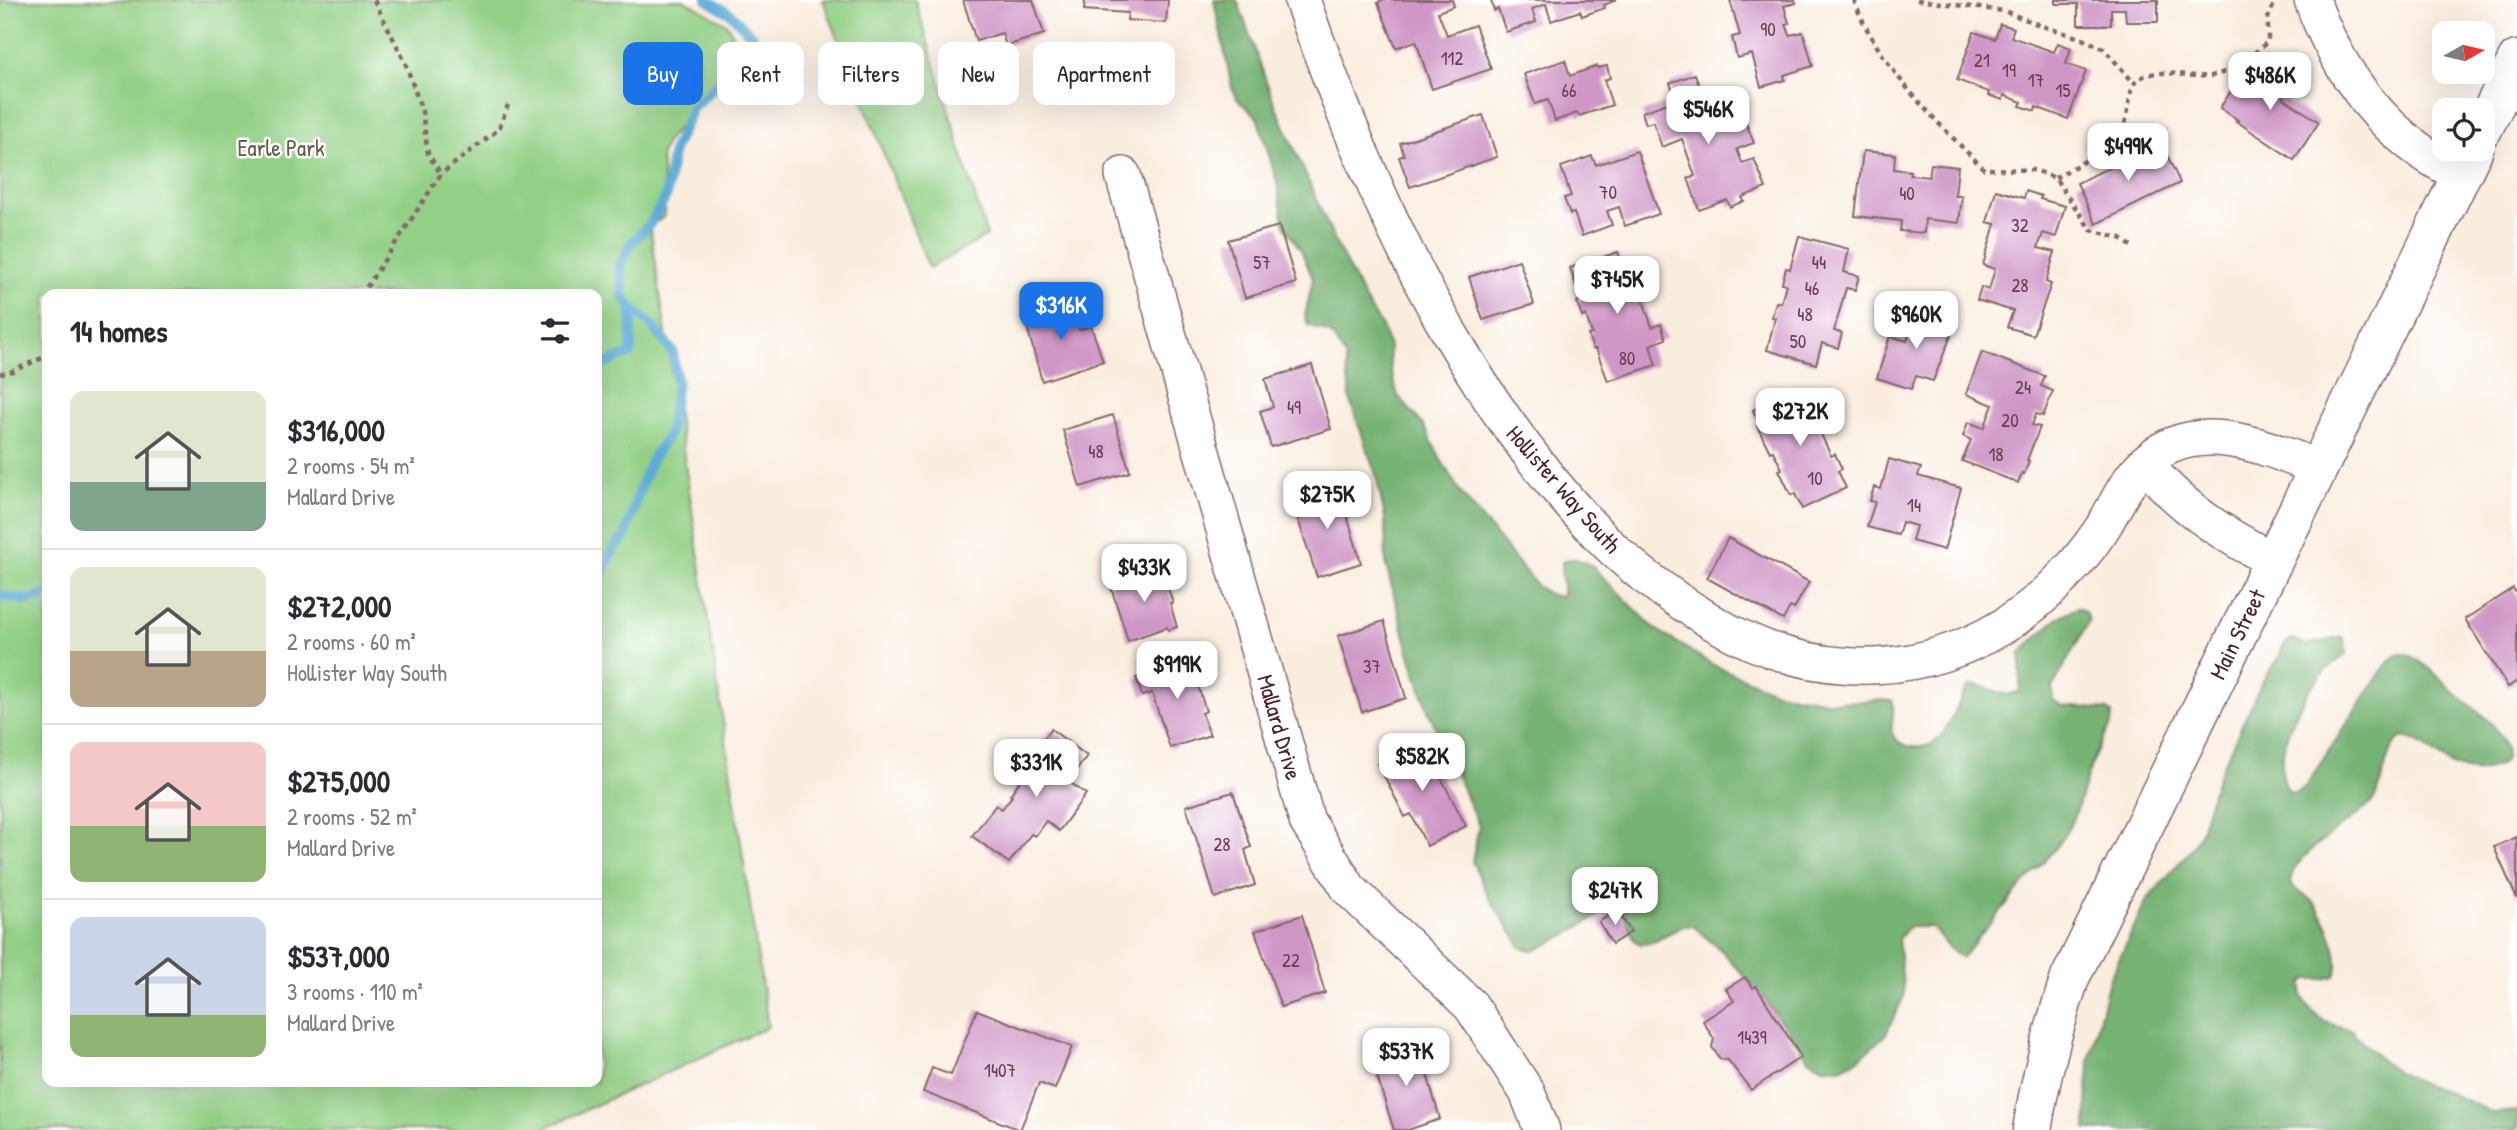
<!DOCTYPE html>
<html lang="en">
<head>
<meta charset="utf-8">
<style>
  :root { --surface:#fff; --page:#f7f7f7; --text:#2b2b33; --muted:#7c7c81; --line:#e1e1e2; --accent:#1a73e8 }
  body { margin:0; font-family:"Patrick Hand",sans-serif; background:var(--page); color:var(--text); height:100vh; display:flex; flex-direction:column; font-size:26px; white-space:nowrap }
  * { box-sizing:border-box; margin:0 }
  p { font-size:23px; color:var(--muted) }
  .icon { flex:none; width:38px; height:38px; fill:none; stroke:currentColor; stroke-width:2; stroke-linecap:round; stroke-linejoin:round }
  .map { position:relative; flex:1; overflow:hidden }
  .details { position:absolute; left:42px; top:289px; width:560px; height:798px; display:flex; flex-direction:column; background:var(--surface); border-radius:14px; box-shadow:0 7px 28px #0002 }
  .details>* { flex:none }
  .guide { position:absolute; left:623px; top:42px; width:665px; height:63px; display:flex; gap:14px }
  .needle { width:46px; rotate:82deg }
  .fabs { position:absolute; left:2432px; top:21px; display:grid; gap:14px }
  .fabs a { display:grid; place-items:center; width:63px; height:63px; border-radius:14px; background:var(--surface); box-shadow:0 7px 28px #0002; font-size:35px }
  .price { position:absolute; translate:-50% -60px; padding:0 16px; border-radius:14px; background:#fff; color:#222; font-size:23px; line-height:46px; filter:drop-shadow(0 2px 4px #0008) }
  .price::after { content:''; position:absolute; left:50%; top:42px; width:21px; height:16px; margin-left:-10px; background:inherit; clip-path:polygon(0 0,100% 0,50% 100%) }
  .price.selected { background:var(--accent); color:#fff }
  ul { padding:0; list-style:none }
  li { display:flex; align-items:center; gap:21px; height:175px; padding:0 28px }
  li+li { border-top:2px solid var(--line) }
  li span { display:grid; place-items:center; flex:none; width:196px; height:140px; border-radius:14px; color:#555 }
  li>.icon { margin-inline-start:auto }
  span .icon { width:84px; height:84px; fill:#fffc; stroke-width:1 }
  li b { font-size:30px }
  h2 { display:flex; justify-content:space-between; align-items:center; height:84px; padding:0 28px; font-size:30px }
  .tag { padding:0 24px; border-radius:14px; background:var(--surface); box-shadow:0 7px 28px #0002; font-size:24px; line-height:63px }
  .tag.selected { background:var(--accent); color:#fff }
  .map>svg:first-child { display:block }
</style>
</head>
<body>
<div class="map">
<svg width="2517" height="1130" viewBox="0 0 2517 1130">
  <rect width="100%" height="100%" fill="#fff"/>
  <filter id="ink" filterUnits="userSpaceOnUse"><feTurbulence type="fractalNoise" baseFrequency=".0143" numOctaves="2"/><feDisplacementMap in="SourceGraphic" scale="14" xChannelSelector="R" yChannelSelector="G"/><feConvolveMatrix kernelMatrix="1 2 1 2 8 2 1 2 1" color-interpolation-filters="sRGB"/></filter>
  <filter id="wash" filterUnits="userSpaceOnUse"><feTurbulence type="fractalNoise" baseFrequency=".00686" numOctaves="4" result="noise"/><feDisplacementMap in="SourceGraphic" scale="28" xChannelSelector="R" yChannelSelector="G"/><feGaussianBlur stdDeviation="1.57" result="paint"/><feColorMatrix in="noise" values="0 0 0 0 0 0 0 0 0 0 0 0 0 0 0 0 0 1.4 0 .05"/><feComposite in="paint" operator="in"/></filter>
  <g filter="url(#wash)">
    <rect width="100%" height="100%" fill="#f9edde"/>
    <g fill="#93d086" stroke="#6e7858" stroke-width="2" fill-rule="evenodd">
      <path d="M0,0H684L727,24L744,56L735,79L698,104L666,142L661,155L665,210L663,218L650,225L768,1027L541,1130H0ZM47,294H597V1082H47Z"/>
      <polygon points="823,0 915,0 987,236 929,268"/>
    </g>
    <g fill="#76b273" stroke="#60684f" stroke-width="2">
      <path d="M1214,0H1237L1273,100L1335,242L1366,302L1382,327L1389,347L1390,368L1398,396L1424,426L1441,460L1460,492L1536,585C1545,592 1552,598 1563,596C1565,583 1558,574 1563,561C1575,557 1582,560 1593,567L1654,628L1713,665L1776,692L1833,702L1892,700C1896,711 1890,722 1892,733C1894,740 1902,744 1908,746C1948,756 1951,707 1969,686L1977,685L2008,695L2020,691L2021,653C2034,640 2062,609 2080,608L2086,613L2089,621L2052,688L2053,700L2063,706L2108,710L2112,714L2111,724L2093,759L2074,818L2056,848L2022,885L1962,958L1950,949L1932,927H1909L1898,938L1904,996L1886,1034L1859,1059L1840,1068L1823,1067L1808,1058L1762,996L1723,952L1693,926H1683L1650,943L1641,944L1635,941L1624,914L1613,910L1599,915L1568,934L1534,951L1521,947L1488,896L1472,861L1479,826L1427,708L1409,652L1386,565L1385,518L1376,475L1351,403L1345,356L1330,333L1308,325L1305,316L1313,279L1301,250L1285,227L1276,178L1257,117L1237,99L1232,88Z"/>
      <path d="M2343,637L2347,652C2340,661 2331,664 2323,673C2299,698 2268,760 2289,792L2295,793L2305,787L2381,672C2386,666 2392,656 2401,654C2416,652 2445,684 2456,694C2472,708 2517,735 2503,762C2496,768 2483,772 2473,771C2439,767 2430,740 2402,737C2380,752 2388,789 2367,807C2351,821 2290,858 2291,880C2292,892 2306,894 2313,902C2326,917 2343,957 2335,976L2323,979H2307L2303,983L2302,996L2311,1010L2325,1022L2351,1030L2384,1063L2417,1082L2445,1091L2494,1113L2517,1111V1130H2086L2089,1062L2109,980L2147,900L2192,848L2200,834L2215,783L2262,682L2279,658L2283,646L2288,641L2293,639L2305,645Z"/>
    </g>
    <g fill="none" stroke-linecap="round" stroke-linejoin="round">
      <g stroke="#5dabd6" stroke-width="10">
        <polyline points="597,367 631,353 632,309"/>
        <polyline points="597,584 614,548 625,536 642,483 653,457 669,434 677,383 673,352 651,325 632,309 623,295 620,266 630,244 650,224 666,197 673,150 693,107 748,56 753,37 731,14 707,0"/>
        <polyline points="0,596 29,600 47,594"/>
      </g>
    </g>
    <g id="blocks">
      <g fill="#cf97c6">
        <polygon points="963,0 1033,0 1044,34 1006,46 1002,33 976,41"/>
        <polygon points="1085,0 1168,0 1166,23 1127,20 1128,13 1084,10"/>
        <polygon points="1381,0 1452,0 1454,6 1438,12 1447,35 1475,25 1491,69 1432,89 1416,41 1396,48 1378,3"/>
        <polygon points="1491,0 1616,0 1604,5 1605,8 1582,16 1580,11 1551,21 1546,4 1532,9 1536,22 1506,32 1498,9 1494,11"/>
        <polygon points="1730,0 1795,0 1796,3 1784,6 1789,23 1786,24 1790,35 1803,32 1813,66 1784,75 1785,80 1761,87 1752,54 1737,58 1732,37 1740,35"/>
        <polygon points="2056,0 2158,0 2158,22 2126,22 2125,9 2111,9 2111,25 2078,25 2078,4 2056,4"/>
        <polygon points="2000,24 2014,28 2011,37 2054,52 2058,43 2071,48 2066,64 2086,71 2068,119 2036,107 2035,111 2020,106 2022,102 2004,95 2003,100 1988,95 1989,92 1957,80 1974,32 1995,39"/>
        <polygon points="1565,60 1570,76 1597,66 1598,68 1607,66 1610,78 1604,80 1612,105 1579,116 1577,113 1555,121 1548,100 1535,104 1524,74"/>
        <polygon points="2247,67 2264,79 2270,70 2292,85 2283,98 2319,122 2294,160 2236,121 2238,120 2220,108"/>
        <polygon points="1695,74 1705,102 1708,101 1716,122 1742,113 1754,143 1737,149 1742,163 1754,159 1766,188 1742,197 1744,201 1730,207 1727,200 1699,210 1688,178 1695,176 1682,139 1662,147 1653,122 1646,124 1642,112 1676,100 1670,83"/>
        <polygon points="1483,115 1497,157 1410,187 1399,157 1404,155 1400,143"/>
        <polygon points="2154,146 2156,150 2163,146 2180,183 2096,224 2077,183"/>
        <polygon points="1637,151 1659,214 1625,226 1619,207 1607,211 1612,225 1582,236 1574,213 1570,214 1564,198 1571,196 1561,167 1592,156 1596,165"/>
        <polygon points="1863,151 1895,154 1894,169 1910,171 1910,175 1929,177 1931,164 1958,167 1955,196 1962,196 1959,223 1925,219 1924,233 1900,231 1901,221 1855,216"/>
        <polygon points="1996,190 2024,198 2026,191 2041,196 2040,199 2065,206 2056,237 2043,233 2038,248 2055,252 2046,282 2051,284 2033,335 2007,327 2013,311 1977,300 1981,287 1989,290 1995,269 1983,265 1995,224 1987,222"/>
        <polygon points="1279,226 1296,283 1245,298 1228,240"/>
        <polygon points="1799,236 1849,249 1844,272 1859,276 1855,290 1846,288 1834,331 1842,333 1838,348 1822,343 1816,364 1767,350 1775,318 1772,317 1776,302 1781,303 1786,284 1782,283 1786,268 1790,269"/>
        <polygon points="1618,252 1625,272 1641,267 1646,282 1638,285 1652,327 1661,324 1666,339 1650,345 1656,365 1608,381 1596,349 1593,349 1588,335 1592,334 1586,315 1582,317 1577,302 1581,300 1570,268"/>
        <polygon points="1519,260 1534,304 1483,320 1469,277"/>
        <polygon points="1070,301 1079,330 1091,326 1103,361 1042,381 1024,316"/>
        <polygon points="1918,306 1932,310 1930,317 1955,325 1933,381 1916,376 1911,389 1877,378 1890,336 1907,341"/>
        <polygon points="1982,352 2045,376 2041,386 2053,391 2043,416 2036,414 2032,425 2040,427 2027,460 2029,461 2024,474 2022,473 2018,483 1962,461 1971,440 1963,436 1968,422 1984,428 1993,405 1966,394"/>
        <polygon points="1312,365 1331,429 1271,447 1260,411 1273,407 1265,379"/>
        <polygon points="1799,388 1817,417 1814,419 1831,456 1835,454 1842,469 1838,471 1846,488 1802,509 1795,494 1791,495 1779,470 1782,469 1773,451 1770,452 1757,426 1760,425 1753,410"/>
        <polygon points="1113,415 1130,472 1080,487 1063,430"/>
        <polygon points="1889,459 1921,468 1918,476 1961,488 1944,550 1912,541 1916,526 1902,522 1898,535 1867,527 1875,502 1870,501 1874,487 1881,489"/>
        <polygon points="1338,485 1361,563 1317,577 1292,501"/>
        <polygon points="1728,538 1809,582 1794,609 1790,607 1783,620 1707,578"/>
        <polygon points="1161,568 1173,603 1170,603 1177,627 1168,630 1167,627 1128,641 1110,584"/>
        <polygon points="2513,588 2517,595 2517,681 2508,687 2465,619"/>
        <polygon points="1384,621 1406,698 1362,712 1338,636"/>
        <polygon points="1189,658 1206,711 1202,713 1210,735 1170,748 1152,693 1142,696 1136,678 1145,675 1145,672"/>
        <polygon points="1051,729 1087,756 1068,781 1086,794 1059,831 1046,821 1035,836 1031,834 1009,863 972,836 996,805 1002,809 1012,796 1010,795 1034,761 1030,758"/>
        <polygon points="1422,741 1466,826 1427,846 1411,814 1405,817 1378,764"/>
        <polygon points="1233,792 1251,847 1245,850 1255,885 1215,898 1186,806"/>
        <polygon points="2517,837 2517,899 2494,847"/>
        <polygon points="1617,910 1631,932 1612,944 1599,922"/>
        <polygon points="1302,915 1325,993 1281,1007 1255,931"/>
        <polygon points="1745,977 1753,988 1756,986 1801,1057 1751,1090 1728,1060 1720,1059 1712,1047 1714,1039 1703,1021 1734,1001 1726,989"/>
        <polygon points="977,1010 1072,1047 1055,1089 1039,1083 1020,1130 923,1092 932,1068 951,1075"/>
        <polygon points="1418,1043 1440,1119 1408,1130 1394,1130 1371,1058"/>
      </g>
    </g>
  </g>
  <g filter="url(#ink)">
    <use href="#blocks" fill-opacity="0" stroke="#87676a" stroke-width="2"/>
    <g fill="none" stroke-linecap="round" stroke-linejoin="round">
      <defs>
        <g id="street">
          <path d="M1302,0C1369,191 1456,385 1597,533C1631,569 1672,598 1714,623C1800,674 1898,682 1988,635C2033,611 2073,572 2101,530C2114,510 2123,486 2140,468C2189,414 2262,445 2318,468"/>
          <path d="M2312,0C2338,73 2388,142 2461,174"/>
          <polyline points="1123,175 1307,821 1349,889 1471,1006 1527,1092 1542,1130"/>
          <path d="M2145,463C2178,505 2226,537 2274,560"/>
        </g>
        <g id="secondary">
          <polyline points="2483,129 2517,60"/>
          <path d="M2032,1130C2040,1078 2053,1029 2070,978L2474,149"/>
        </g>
      </defs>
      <use href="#street" stroke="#87676a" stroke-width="38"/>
      <use href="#secondary" stroke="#87676a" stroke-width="41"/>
      <g stroke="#87676a" stroke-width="4.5" stroke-dasharray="5 5" stroke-linecap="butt">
        <polyline points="374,0 405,62 422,111 428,154 441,174"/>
        <path d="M1854,0C1879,67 1934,119 1984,169L2035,170L2055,178L2091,230L2121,238L2131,246"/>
        <polyline points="1917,0 2004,11 2042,26 2080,38 2103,48 2134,83"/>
        <path d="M2055,178C2077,164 2115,149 2125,123C2130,110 2128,85 2140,78C2160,67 2188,78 2209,76C2230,74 2253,55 2268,41V18L2274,4"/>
        <polyline points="359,294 368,285 441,174 499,129 508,105"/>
        <polyline points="0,374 10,372 47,356"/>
      </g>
      <use href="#street" stroke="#fff" stroke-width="35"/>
      <use href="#secondary" stroke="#fff" stroke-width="38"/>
    </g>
  </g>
  <g text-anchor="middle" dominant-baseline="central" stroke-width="5" stroke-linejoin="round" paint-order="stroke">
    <g font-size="19" fill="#6b3d52">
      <text x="1768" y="29">90</text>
      <text x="1452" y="58">112</text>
      <text x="1982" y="60">21</text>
      <text x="2009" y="70">19</text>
      <text x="2036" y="80">17</text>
      <text x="1569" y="90">66</text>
      <text x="2063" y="90">15</text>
      <text x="1608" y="192">70</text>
      <text x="1907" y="193">40</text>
      <text x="2020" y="225">32</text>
      <text x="1262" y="262">57</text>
      <text x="1819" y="262">44</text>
      <text x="2020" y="285">28</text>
      <text x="1812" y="288">46</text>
      <text x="1805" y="314">48</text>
      <text x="1798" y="341">50</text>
      <text x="1627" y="358">80</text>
      <text x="2023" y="387">24</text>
      <text x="1294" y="407">49</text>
      <text x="2010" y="420">20</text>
      <text x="1096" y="451">48</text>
      <text x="1996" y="454">18</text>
      <text x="1815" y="478">10</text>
      <text x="1914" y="505">14</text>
      <text x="1372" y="666">37</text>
      <text x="1222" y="844">28</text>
      <text x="1291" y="960">22</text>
      <text x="1752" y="1037">1439</text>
      <text x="1000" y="1070">1407</text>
    </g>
    <g font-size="23" fill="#645d4b" stroke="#fff">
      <text x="281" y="147">Earle Park</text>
    </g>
    <g font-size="23" fill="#4a1f2b" stroke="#fff">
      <text transform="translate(1564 489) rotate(49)">Hollister Way South</text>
      <text transform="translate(2237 634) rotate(-64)">Main Street</text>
      <text transform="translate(1280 727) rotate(74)">Mallard Drive</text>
    </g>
  </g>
</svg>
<div class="fabs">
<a><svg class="needle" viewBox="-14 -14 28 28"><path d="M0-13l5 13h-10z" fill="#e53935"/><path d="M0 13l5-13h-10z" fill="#7c7c81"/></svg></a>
<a><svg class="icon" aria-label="locate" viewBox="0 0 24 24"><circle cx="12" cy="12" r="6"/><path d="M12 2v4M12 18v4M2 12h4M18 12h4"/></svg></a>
</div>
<b class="price" style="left:2270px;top:112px">$486K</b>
<b class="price" style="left:1708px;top:146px">$546K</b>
<b class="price" style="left:2128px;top:183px">$499K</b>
<b class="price" style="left:1617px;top:316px">$745K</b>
<b class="price selected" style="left:1061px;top:342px">$316K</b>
<b class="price" style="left:1916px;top:351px">$960K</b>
<b class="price" style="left:1800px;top:448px">$272K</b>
<b class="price" style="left:1327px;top:531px">$275K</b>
<b class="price" style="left:1144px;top:604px">$433K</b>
<b class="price" style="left:1177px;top:701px">$919K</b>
<b class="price" style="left:1422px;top:793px">$582K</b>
<b class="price" style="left:1036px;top:799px">$331K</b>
<b class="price" style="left:1615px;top:927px">$247K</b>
<b class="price" style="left:1406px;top:1088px">$537K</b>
<div class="guide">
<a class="tag selected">Buy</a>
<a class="tag">Rent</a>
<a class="tag">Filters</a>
<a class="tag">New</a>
<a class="tag">Apartment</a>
</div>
<section class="details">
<h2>14 homes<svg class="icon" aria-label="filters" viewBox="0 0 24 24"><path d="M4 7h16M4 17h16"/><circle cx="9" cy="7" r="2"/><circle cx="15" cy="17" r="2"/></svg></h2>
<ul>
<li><span style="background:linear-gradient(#dfe7d0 65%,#7fa58c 0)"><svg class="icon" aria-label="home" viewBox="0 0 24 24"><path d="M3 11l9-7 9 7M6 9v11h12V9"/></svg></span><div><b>$316,000</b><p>2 rooms · 54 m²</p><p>Mallard Drive</p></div></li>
<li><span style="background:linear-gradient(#dfe7d0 60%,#b9a48a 0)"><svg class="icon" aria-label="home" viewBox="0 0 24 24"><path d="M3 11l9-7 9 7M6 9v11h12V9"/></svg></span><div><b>$272,000</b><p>2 rooms · 60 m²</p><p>Hollister Way South</p></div></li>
<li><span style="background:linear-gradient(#f6c9c9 60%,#8fb573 0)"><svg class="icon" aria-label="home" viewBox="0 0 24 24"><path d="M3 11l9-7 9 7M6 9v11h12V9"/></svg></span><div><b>$275,000</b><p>2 rooms · 52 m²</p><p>Mallard Drive</p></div></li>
<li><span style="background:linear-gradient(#c9d6e8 70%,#8fb573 0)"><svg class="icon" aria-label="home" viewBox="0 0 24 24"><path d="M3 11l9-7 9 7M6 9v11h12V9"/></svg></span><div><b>$537,000</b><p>3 rooms · 110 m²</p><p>Mallard Drive</p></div></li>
</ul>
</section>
</div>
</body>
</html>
